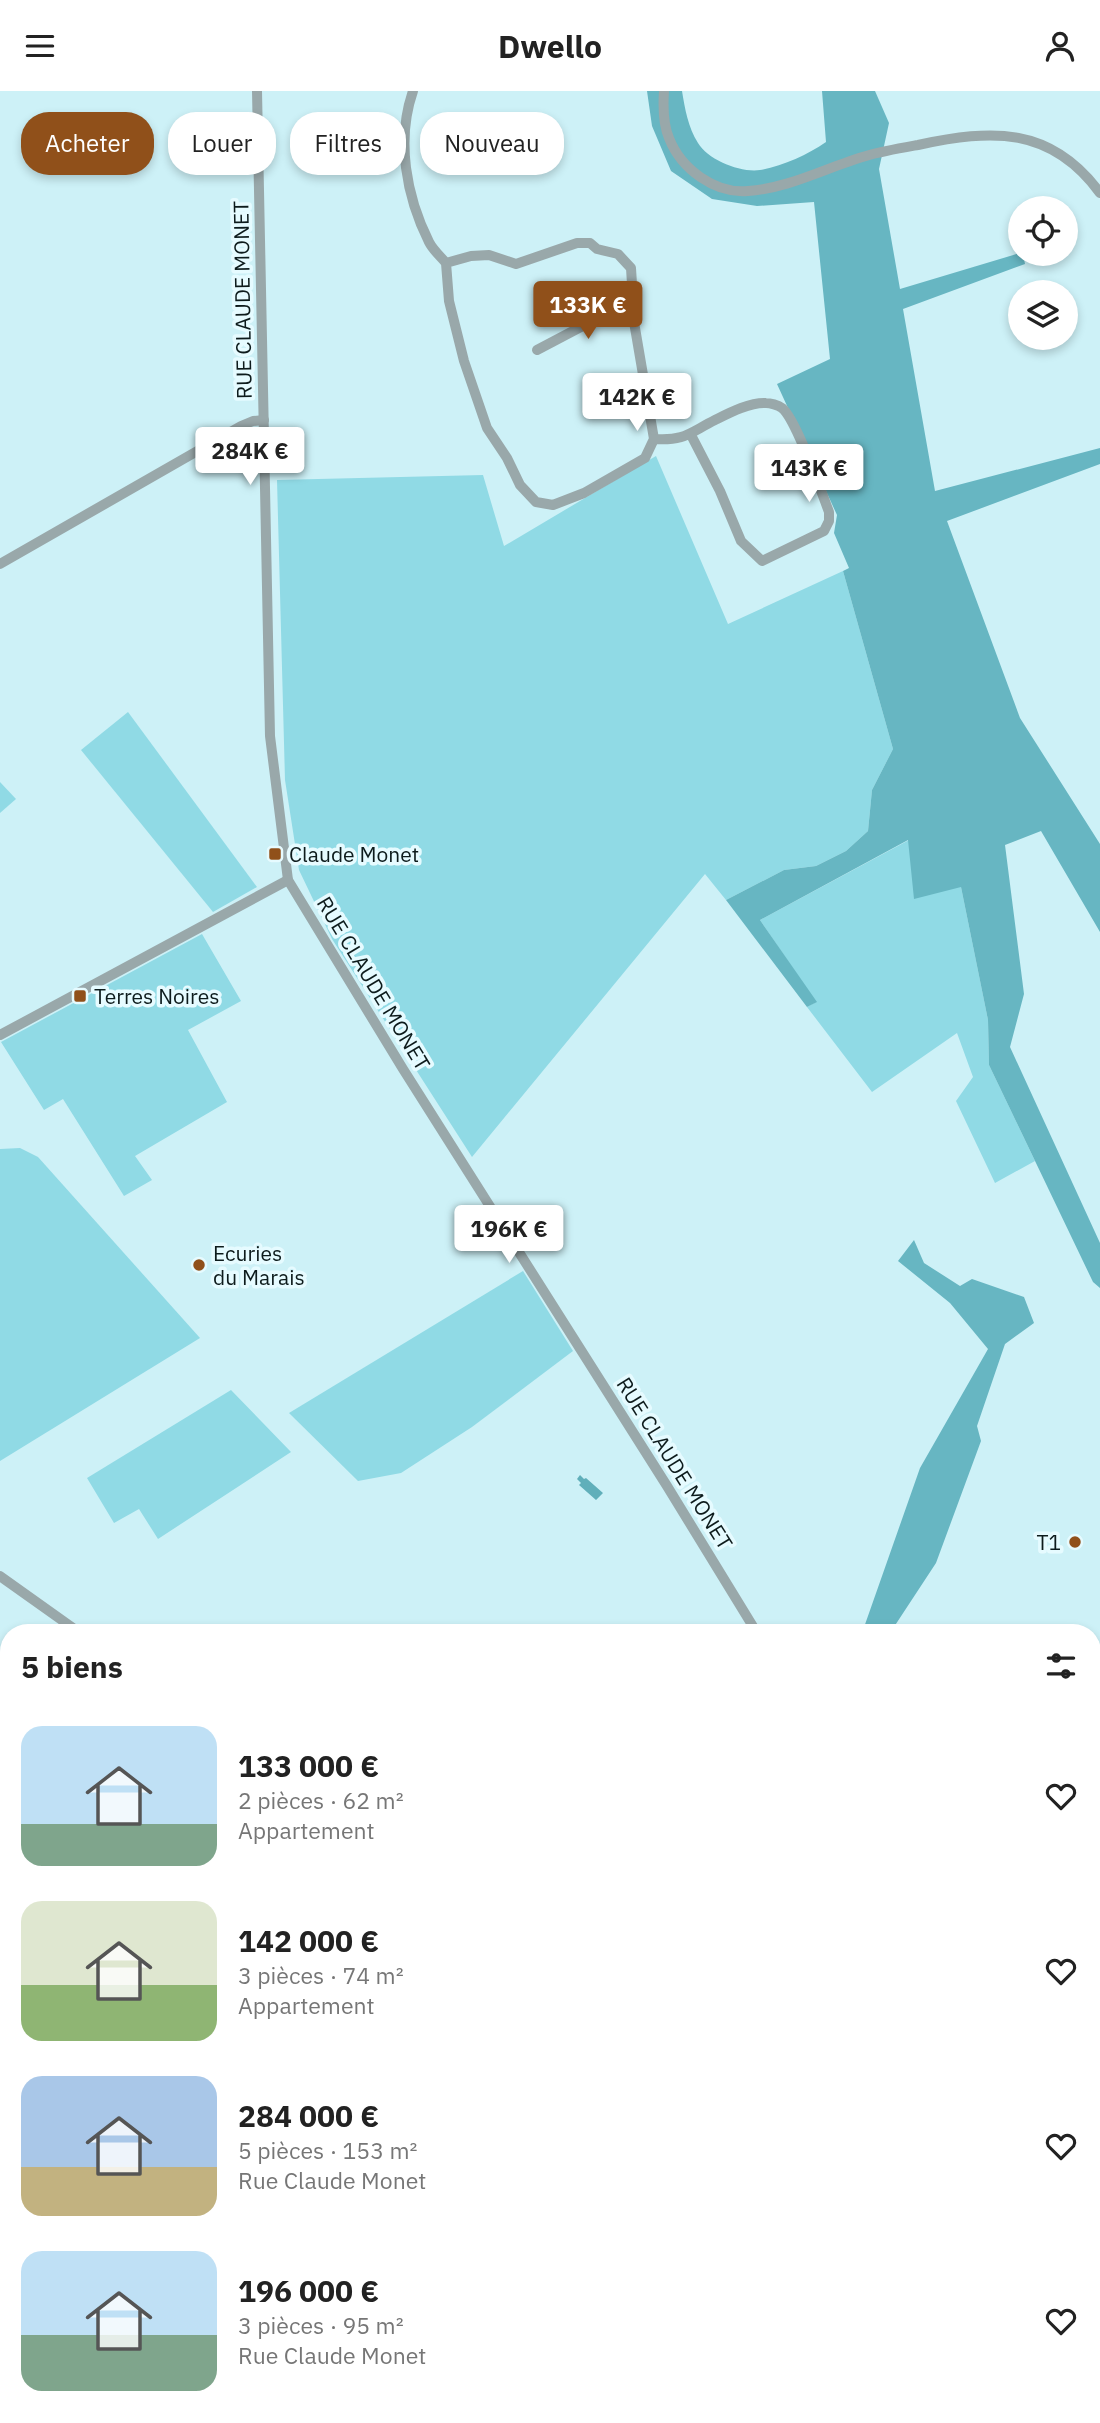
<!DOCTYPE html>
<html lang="fr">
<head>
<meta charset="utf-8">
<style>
  :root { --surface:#fff; --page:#f6f6f6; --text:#222; --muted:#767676; --accent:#90501a }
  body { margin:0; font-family:"IBM Plex Sans",sans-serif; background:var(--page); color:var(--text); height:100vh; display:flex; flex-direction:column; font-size:26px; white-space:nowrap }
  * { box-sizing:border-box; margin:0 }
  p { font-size:23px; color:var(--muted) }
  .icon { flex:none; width:38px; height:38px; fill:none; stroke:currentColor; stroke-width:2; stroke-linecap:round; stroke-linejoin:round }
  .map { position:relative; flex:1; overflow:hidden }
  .drawer { position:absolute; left:0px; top:1533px; width:1101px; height:800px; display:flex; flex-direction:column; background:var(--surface); border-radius:28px 28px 0 0; box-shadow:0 4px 10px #0003 }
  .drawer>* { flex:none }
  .top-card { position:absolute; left:21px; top:21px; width:700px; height:63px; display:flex; gap:14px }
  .buttons { position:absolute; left:1008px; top:105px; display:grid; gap:14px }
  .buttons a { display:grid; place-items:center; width:70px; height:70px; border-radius:50%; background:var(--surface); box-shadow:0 4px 10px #0003; font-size:35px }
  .price { position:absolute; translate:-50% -60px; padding:0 16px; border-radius:7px; background:#fff; color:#222; font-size:23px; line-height:46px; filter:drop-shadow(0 2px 4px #0008) }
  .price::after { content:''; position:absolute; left:50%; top:42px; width:21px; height:16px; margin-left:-10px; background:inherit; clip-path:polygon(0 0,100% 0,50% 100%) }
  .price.active { background:var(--accent); color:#fff }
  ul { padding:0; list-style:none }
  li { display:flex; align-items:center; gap:21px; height:175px; padding:0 21px }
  li span { display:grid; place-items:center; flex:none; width:196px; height:140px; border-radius:21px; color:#555 }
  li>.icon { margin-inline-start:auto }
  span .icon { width:84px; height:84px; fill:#fffc; stroke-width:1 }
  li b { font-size:30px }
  h2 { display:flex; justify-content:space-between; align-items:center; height:84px; padding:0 21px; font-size:30px }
  .tag { padding:0 24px; border-radius:28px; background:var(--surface); box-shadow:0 4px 10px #0003; font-size:24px; line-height:63px }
  .tag.active { background:var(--accent); color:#fff }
  header { display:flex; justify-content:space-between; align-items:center; height:91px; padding:0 21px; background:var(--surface); font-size:32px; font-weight:700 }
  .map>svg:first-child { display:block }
</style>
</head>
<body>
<header><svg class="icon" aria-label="menu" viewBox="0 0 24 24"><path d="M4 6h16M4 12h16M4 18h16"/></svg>Dwello<svg class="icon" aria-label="person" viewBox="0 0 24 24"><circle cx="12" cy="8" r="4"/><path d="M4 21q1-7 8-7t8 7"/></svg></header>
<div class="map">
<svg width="1100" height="2332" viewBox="0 0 1100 2332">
  <rect width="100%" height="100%" fill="#cdf1f7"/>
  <g fill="#90dae5">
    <polygon points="656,365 728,533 843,480 893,658 872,699 868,740 846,760 816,775 784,779 726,809 705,783 472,1066 332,848 299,779 285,689 277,389 483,384 504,455"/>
    <polygon points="128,621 257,796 213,821 81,659"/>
    <polygon points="0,691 16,708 0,722"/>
    <polygon points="909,749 961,796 988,929 989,974 1035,1070 995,1092 956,1010 973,986 957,942 872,1001 807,916 816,911 760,829"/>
    <polygon points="202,843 241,910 188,939 227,1011 135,1065 152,1089 124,1105 63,1008 44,1019 1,951"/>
    <polygon points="20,1057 38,1066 200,1247 0,1370 0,1058"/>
    <polygon points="523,1180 573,1260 472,1336 401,1382 358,1390 289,1322"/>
    <polygon points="231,1299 291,1361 158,1448 139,1418 114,1432 87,1387"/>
    <polygon points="464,2324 616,2324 615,2332 465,2332"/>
  </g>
  <g fill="#67b6c2">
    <path d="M647,0H682C685,18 688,36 698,52C708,69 741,82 760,79C783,75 807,64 826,51L822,0H875L889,32L879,78L900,198L1020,162L1023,163L1025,173L903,218L935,400L1100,357V373L947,430L1020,627L1100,753V841L1041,740L1005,754L1024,903L1010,956L1100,1152V1197L1093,1191L989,974L988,929L961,796L914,808L908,749L760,829L817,911L807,916L726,809L784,779L816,775L846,760L868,740L872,699L893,658L843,480L849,477L834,442L837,424L777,293L830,268L814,111L757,115L712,108L671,80L652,35Z"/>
    <polygon points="914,1149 924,1172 960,1195 972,1188 1024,1206 1034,1232 1005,1253 977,1335 981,1350 936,1472 890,1542 862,1542 920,1377 988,1258 950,1212 898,1170"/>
    <polygon points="1092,2074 1100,2087 1100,2116 1092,2121"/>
    <polygon points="433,2324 464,2324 465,2332 434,2332"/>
  </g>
  <polygon fill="#60afba" points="580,1384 584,1388 586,1387 603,1402 596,1409 579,1394 581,1392 577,1388"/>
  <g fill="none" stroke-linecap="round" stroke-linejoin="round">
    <g stroke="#60afba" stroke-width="3.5">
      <polyline points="0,1599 9,1604"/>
      <polyline points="453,2324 455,2332"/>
    </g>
    <g stroke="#99a8aa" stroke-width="10">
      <polyline points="257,0 270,645 288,789 403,978 667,1395 757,1542"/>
      <path d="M413,0C396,49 406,105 429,151C433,159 441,166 446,172L471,165L489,164L516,173L577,152H590L597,158L618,163L631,177L632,193L627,209V219L634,231L654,348L645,367L584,402L553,414L536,411L520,394L507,367L487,337L464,270L449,210L446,172"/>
      <path d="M664,0C663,15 663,33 669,47C681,78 715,103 748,100C790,97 827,76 866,65C883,60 901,57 918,54C992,38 1051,35 1100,102"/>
      <polyline points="537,259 613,219 627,214"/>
      <path d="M654,348C685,350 689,342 715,329C729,322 750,311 766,312C770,312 778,314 782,317C796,328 821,400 829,421V430L824,440L762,470L741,450L720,400L691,344"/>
      <polyline points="0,473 241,335 253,330 264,329"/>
      <polyline points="0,944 288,789"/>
      <polyline points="0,1485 80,1542"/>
      <polyline points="610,2332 611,2324"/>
    </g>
  </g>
  <g fill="#90501a" stroke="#e6fbff" stroke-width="2.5">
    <rect x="268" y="756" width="14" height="14" rx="3.5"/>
    <rect x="73" y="898" width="14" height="14" rx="3.5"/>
    <circle cx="199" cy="1174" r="7"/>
    <circle cx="1075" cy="1451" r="7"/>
  </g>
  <g text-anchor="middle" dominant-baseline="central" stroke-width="7" stroke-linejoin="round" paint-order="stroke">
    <g font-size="21" fill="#0d1b1c" stroke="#e6fbff">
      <text transform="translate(242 209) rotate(-91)">RUE CLAUDE MONET</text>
      <text transform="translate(374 892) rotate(59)">RUE CLAUDE MONET</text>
      <text transform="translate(675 1372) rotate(58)">RUE CLAUDE MONET</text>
    </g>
    <g font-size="21" fill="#0d1b1c" stroke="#e6fbff" text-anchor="start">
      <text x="289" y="763">Claude Monet</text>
      <text x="94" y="905">Terres Noires</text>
      <text x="213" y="1162">Ecuries<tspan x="213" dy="24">du Marais</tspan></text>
      <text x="1061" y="1451" text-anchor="end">T1</text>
    </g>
  </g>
</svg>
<div class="buttons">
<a><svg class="icon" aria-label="locate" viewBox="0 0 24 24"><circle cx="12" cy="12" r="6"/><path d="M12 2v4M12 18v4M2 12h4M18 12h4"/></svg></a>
<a><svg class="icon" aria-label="layers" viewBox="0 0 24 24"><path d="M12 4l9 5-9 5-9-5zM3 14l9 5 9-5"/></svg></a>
</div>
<b class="price active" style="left:588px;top:250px">133K €</b>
<b class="price" style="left:637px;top:342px">142K €</b>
<b class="price" style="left:250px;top:396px">284K €</b>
<b class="price" style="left:809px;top:413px">143K €</b>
<b class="price" style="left:509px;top:1174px">196K €</b>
<div class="top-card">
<a class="tag active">Acheter</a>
<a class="tag">Louer</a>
<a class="tag">Filtres</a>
<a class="tag">Nouveau</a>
</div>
<section class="drawer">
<h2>5 biens<svg class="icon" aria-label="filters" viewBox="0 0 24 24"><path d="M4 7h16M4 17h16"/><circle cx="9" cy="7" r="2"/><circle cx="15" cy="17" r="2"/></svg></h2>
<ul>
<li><span style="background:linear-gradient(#bfe0f5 70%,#7fa58c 0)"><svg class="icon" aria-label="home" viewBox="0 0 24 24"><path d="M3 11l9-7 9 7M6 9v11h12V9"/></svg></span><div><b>133 000 €</b><p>2 pièces · 62 m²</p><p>Appartement</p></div><svg class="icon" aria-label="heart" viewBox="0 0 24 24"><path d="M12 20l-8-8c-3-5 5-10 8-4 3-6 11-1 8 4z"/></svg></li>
<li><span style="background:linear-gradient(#dfe7d0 60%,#8fb573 0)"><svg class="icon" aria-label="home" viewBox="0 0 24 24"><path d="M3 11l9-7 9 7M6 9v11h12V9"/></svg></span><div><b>142 000 €</b><p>3 pièces · 74 m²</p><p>Appartement</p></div><svg class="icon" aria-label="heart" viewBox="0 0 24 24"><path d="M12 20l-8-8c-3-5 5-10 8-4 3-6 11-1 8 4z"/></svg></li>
<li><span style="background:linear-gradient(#a9c7e8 65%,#c2b280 0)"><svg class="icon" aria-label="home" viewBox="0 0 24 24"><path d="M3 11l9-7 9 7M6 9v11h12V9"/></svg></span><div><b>284 000 €</b><p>5 pièces · 153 m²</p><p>Rue Claude Monet</p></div><svg class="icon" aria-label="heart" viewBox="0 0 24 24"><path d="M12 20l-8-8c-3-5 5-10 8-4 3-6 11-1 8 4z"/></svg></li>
<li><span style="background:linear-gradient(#bfe0f5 60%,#7fa58c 0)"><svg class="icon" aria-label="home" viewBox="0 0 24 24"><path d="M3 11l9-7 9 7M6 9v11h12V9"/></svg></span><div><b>196 000 €</b><p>3 pièces · 95 m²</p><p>Rue Claude Monet</p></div><svg class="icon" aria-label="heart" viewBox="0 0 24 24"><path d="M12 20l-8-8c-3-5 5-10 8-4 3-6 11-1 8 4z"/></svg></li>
</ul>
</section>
</div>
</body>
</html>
